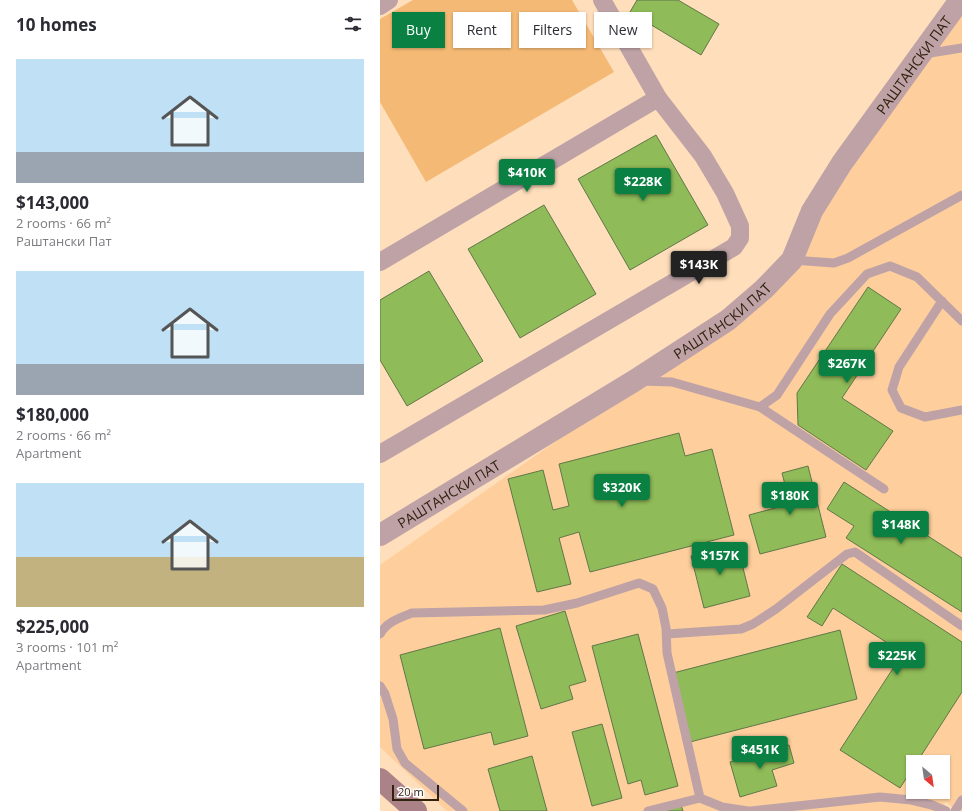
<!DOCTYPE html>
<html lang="en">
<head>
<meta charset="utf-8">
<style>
  :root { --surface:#fff; --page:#f7f7f7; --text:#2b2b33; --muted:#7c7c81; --accent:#0b8043 }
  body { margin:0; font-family:"Open Sans",sans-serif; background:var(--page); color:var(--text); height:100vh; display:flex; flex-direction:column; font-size:15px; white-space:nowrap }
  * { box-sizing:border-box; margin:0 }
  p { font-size:13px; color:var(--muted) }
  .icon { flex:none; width:22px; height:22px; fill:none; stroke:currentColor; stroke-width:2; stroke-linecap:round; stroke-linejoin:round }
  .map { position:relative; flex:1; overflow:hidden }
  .sheet { display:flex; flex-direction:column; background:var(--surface); width:380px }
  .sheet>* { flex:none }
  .guide { position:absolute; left:12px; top:12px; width:380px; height:36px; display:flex; gap:8px }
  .needle { width:26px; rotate:151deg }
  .buttons { position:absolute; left:526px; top:755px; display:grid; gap:8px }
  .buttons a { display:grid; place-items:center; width:44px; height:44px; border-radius:0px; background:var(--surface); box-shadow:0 1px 3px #0004; font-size:20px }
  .scale { position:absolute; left:12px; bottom:10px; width:47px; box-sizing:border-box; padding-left:4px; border:2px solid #312210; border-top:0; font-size:11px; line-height:14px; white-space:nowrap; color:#312210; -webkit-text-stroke:3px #fff; paint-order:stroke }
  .price { position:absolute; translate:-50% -34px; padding:0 9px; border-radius:4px; background:var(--accent); color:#fff; font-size:13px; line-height:26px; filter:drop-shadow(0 1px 2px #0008) }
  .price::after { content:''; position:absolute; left:50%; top:24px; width:12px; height:9px; margin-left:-6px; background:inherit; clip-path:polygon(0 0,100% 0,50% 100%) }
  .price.on { background:#222; color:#fff }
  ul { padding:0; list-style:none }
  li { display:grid; align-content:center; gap:8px; height:212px; padding:0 16px }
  li span { display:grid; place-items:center; height:124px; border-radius:0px; color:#555 }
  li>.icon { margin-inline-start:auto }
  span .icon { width:72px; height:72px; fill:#fffc; stroke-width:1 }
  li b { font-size:17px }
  h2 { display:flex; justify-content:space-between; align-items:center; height:48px; padding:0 16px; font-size:17px }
  .chip { padding:0 14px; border-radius:0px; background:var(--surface); box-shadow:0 1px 3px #0004; font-size:14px; line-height:36px }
  .chip.on { background:var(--accent); color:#fff }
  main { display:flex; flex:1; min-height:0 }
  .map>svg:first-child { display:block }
</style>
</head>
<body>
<main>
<section class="sheet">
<h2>10 homes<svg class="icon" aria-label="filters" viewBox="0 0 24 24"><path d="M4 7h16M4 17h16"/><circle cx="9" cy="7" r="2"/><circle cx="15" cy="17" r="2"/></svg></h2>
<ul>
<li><span style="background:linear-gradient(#bfe0f5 75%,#9aa5b1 0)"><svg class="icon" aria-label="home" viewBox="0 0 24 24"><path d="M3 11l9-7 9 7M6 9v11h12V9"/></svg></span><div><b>$143,000</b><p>2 rooms · 66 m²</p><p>Раштански Пат</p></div></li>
<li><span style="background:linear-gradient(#bfe0f5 75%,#9aa5b1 0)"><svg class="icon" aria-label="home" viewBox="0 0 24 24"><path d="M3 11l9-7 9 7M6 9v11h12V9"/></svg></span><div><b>$180,000</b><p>2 rooms · 66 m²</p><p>Apartment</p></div></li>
<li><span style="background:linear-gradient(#bfe0f5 60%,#c2b280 0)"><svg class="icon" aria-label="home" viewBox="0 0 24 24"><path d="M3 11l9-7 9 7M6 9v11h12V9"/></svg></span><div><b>$225,000</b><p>3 rooms · 101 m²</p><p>Apartment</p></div></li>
</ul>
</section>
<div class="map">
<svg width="582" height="811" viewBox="0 0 582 811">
  <rect width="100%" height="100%" fill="#ffdebb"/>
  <path fill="#fecf9d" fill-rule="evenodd" d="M582,0V811H577L566,802L557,811H67L0,747V565L348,320L384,289L432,211ZM533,762H563V792H533Z"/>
  <polygon fill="#f4b974" points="33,0 192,0 234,72 46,182 0,102 0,19"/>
  <g fill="#8fbb58" stroke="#617748">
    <polygon points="257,0 298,0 339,24 321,55 250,12"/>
    <polygon points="276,135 328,225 250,270 198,179"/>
    <polygon points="164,205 216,294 140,338 88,249"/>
    <polygon points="49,271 103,361 27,406 0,360 0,300"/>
    <polygon points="488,287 521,309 462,398 513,431 486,470 418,425 417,393"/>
    <polygon points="299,433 305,456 332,449 354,535 210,572 199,532 179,538 191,584 157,592 128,479 163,470 173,510 189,506 179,464"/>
    <polygon points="428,466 446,537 380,554 369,515 410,504 402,473"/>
    <polygon points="464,482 582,558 582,612 466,538 474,526 447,509"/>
    <polygon points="357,544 370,596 324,608 311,556"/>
    <polygon points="462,564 582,642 582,692 537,762 533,762 533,768 520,788 460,750 523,653 453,608 442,626 427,617"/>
    <polygon points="185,611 206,681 189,686 193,699 161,709 136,626"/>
    <polygon points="120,628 148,736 114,745 111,732 44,749 20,655"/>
    <polygon points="460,630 477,699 310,742 293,673"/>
    <polygon points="258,634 298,786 265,795 261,780 248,784 212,646"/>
    <polygon points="222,724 242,798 212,806 192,732"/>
    <polygon points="409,745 414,763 392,770 397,786 360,797 350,762"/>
    <polygon points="152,756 167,811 120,811 108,769"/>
    <polygon points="301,805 303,811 278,811"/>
  </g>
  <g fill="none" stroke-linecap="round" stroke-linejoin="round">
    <g stroke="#bea2a6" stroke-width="9">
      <polyline points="544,54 582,48"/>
      <polyline points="412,260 454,263 468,258 582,195"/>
      <polyline points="562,301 519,367 512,390 521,408 545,417 582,410"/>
      <polyline points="261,381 292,382 380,407 504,489"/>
      <polyline points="380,407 397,395 450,314 487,274 510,266 537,277 582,321"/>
      <path d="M0,634C7,622 19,618 32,613L164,610L197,603L259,583L273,589L282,608L286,628L287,653L320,798L342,807L368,811"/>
      <polyline points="287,634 361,629 373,624 396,609 467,554 475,552 582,626"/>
      <polyline points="0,686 5,694 13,719 17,749 25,763 83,811"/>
      <polyline points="268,811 320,798"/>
      <polyline points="371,811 500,797 531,800 552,805 566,811"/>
      <polyline points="575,811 582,800"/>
    </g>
    <g stroke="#bea2a6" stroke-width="18">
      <polyline points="0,6 9,0"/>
      <polyline points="0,262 278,98"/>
      <polyline points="0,454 354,247 360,238 360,226 345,193 323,156 278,98 222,0"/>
    </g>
    <path stroke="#bea2a6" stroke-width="22" id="s1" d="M0,535L254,381L348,320L384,289L412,260L432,211L462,163L580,0"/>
    <polyline stroke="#aa8287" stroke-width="22" points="0,779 36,811"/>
  </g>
  <g text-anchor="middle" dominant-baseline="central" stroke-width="3" stroke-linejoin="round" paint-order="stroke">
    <g font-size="14" fill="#312210" stroke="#fff">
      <text stroke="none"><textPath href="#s1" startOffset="728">РАШТАНСКИ ПАТ</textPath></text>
      <text stroke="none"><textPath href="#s1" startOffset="404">РАШТАНСКИ ПАТ</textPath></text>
      <text stroke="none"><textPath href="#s1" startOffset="80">РАШТАНСКИ ПАТ</textPath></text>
    </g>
  </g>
</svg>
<div class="buttons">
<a><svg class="needle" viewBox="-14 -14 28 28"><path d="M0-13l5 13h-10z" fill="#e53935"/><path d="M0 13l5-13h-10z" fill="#7c7c81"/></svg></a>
</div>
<div class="scale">20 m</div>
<b class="price" style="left:147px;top:193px">$410K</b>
<b class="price" style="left:263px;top:202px">$228K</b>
<b class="price on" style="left:319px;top:285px">$143K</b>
<b class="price" style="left:467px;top:384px">$267K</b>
<b class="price" style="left:242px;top:508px">$320K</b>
<b class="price" style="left:410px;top:516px">$180K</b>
<b class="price" style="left:521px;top:545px">$148K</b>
<b class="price" style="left:340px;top:576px">$157K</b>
<b class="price" style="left:517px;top:676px">$225K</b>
<b class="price" style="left:380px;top:770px">$451K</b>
<div class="guide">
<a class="chip on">Buy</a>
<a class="chip">Rent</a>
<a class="chip">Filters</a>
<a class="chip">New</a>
</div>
</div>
</main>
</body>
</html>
